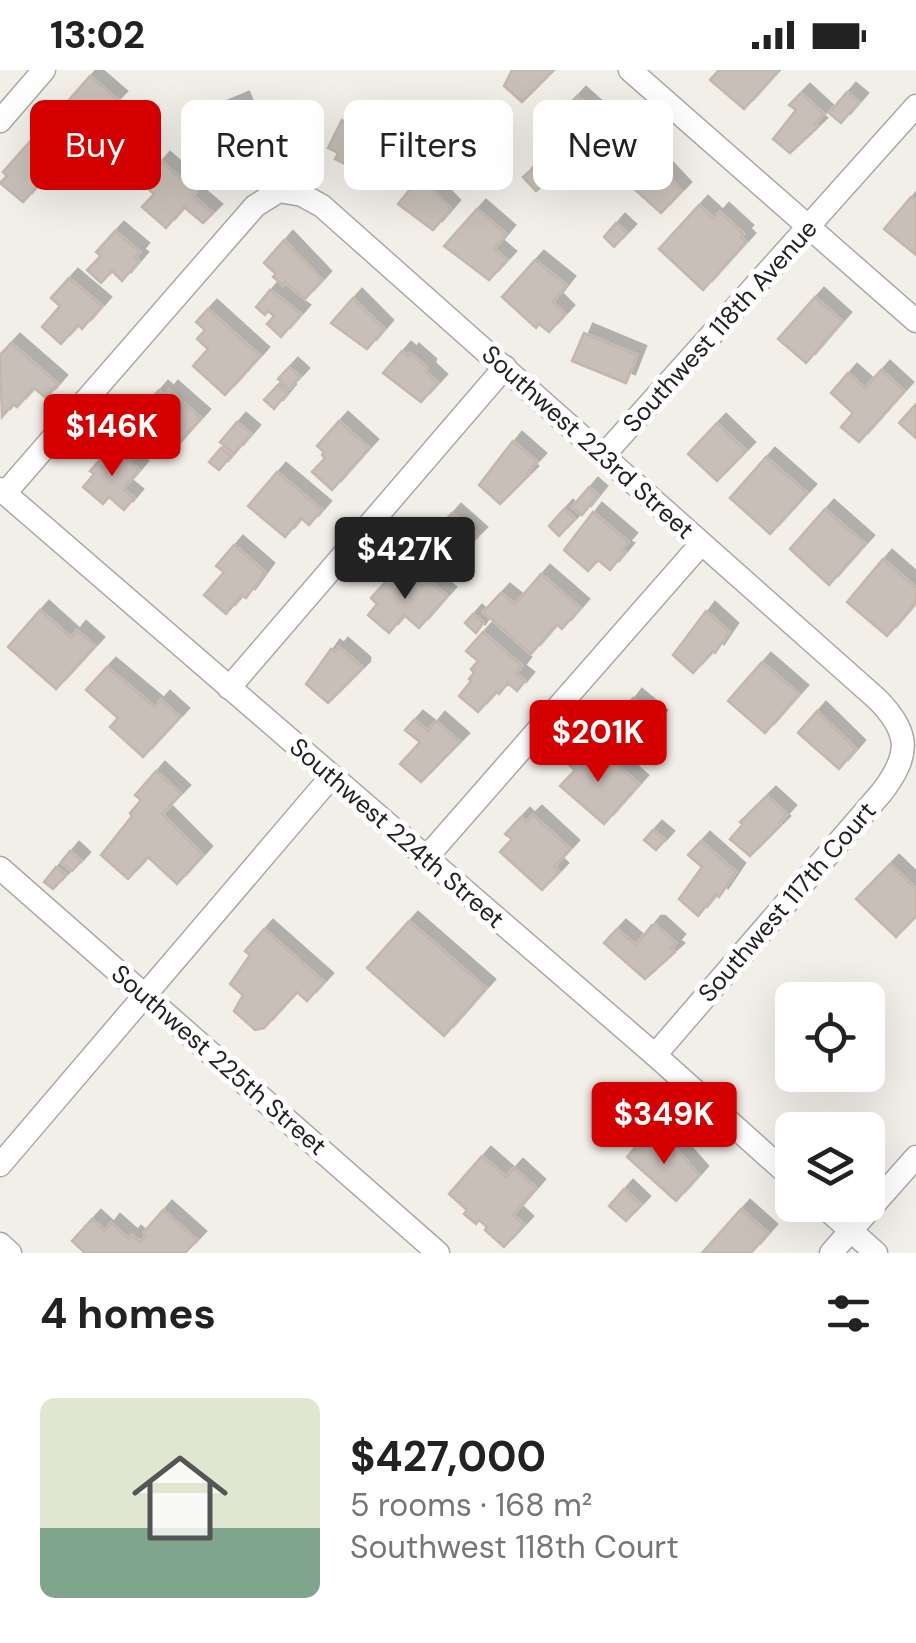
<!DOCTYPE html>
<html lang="en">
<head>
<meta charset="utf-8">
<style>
  :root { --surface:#fff; --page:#f2f2f2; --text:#222; --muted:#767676; --accent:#d40000 }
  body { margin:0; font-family:"DM Sans",sans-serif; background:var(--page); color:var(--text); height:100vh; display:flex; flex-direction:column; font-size:38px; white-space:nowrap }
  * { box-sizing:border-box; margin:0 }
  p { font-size:32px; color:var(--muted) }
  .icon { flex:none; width:55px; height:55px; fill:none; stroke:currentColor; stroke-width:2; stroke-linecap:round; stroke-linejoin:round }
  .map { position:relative; height:1183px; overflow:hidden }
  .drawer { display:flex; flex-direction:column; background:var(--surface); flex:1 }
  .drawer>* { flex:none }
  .top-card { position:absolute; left:30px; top:30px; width:858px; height:90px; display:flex; gap:20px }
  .fabs { position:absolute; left:775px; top:912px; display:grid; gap:20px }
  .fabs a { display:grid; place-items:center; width:110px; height:110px; border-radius:15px; background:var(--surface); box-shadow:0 10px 40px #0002; font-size:50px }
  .price { position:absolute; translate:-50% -85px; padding:0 22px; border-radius:10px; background:var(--accent); color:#fff; font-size:32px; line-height:65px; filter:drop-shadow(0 2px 5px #0008) }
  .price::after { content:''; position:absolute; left:50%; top:60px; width:30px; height:22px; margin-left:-15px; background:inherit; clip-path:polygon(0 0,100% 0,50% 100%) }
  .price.selected { background:#222; color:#fff }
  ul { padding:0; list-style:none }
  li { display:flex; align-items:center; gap:30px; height:250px; padding:0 40px }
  li span { display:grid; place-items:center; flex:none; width:280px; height:200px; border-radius:15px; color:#555 }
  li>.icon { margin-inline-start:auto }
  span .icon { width:120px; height:120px; fill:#fffc; stroke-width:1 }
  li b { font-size:42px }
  h2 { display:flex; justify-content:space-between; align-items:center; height:120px; padding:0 40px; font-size:42px }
  .chip { padding:0 35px; border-radius:15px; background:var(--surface); box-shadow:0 10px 40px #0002; font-size:35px; line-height:90px }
  .chip.selected { background:var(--accent); color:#fff }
  .status { display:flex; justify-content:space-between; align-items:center; height:70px; padding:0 50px; background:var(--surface); direction:ltr }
  .status svg { height:28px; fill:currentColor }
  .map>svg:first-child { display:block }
</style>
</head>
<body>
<div class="status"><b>13:02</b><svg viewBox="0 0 49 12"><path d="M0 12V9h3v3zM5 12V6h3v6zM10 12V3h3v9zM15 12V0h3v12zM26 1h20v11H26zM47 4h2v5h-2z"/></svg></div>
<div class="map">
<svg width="916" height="1183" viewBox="0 0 916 1183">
  <defs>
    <filter id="shadow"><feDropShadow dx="9" dy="-9" stdDeviation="0" flood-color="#0004"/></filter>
  </defs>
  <rect width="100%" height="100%" fill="#f2efe9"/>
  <g fill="#c7bfb8" stroke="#c4b6ab" stroke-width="2.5" filter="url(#shadow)">
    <polygon points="512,0 554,0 522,32 504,16"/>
    <polygon points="719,0 775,0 777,2 744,39 710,10"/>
    <polygon points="90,6 118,30 78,71 55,51 64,41 61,39"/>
    <polygon points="847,22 859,32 841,53 829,43"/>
    <polygon points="801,23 824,44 815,54 818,57 790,83 773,69 796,40 789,35"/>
    <polygon points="577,26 626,70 597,103 580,87 576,91 544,62"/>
    <polygon points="240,31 261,82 242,89 239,82 216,91 199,48"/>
    <polygon points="388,44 396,49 385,65 378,60"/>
    <polygon points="342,50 387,72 373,101 352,90 349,96 335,89 338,83 328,78"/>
    <polygon points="198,56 203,68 191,73 186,61"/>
    <polygon points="33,68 62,93 54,102 52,100 23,132 0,113 7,106 3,102"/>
    <polygon points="643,87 650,93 653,90 682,121 661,143 623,109"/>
    <polygon points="161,91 196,122 193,126 213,143 203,153 184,137 166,158 142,137 154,124 142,113"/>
    <polygon points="539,93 552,107 536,121 523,107"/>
    <polygon points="420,107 451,139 433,160 398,134"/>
    <polygon points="911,127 916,131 916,185 884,159"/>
    <polygon points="699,135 714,149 720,142 744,164 741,167 746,172 703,220 659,179"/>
    <polygon points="477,139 506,164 494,179 507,190 489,210 444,176"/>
    <polygon points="616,153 627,163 614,177 604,167"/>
    <polygon points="115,161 140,182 135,188 139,191 122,211 112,201 101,213 87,200 101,186 96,182"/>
    <polygon points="284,170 322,210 305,229 285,212 283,215 273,207 276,204 264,193"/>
    <polygon points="535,190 566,215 553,232 565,244 549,262 539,254 536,258 502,227"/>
    <polygon points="69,208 102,236 82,259 78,255 61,274 42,257 60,236 51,228"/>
    <polygon points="270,220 301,244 281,267 267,254 274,246 268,241 265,245 256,237"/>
    <polygon points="815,227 842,251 806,293 778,269"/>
    <polygon points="353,228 384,259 367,279 331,253"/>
    <polygon points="208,239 260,286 225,325 193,296 208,279 197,269 205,260 196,252"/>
    <polygon points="584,263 637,285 626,313 572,291"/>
    <polygon points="11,273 58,314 46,328 34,318 17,337 13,334 2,347 0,285"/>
    <polygon points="402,281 408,286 410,283 427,298 426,302 438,313 421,332 383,303"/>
    <polygon points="289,297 300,307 289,319 278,309"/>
    <polygon points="881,300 904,321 859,372 841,357 853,343 831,323 848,303 865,318"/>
    <polygon points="278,315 287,323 274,339 264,330"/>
    <polygon points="159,320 165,325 169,320 201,348 168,385 135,356 146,343 142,340"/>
    <polygon points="916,334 916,368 899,353"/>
    <polygon points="339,351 369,378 332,420 312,402 325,388 322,385 324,382 317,376"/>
    <polygon points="237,352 251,364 234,384 220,372"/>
    <polygon points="717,353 746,381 717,411 688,384"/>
    <polygon points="513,371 537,392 527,403 529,405 500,434 479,415"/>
    <polygon points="221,378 231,386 219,400 209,392"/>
    <polygon points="115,379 139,400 123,419 134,428 124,440 109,427 103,434 83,417 94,404 90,401 106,383 109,385"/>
    <polygon points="766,387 807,423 770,464 730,428"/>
    <polygon points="277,402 322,440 309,455 301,448 285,467 248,436"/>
    <polygon points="589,417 598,425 582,445 572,437"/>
    <polygon points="564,439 575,449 559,466 549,456"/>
    <polygon points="825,439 865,474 829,515 790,479"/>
    <polygon points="593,442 628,472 621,480 625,482 610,500 598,490 588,501 564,480"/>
    <polygon points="452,443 478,466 446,497 425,479 428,475 426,473"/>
    <polygon points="234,475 265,502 246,528 242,525 226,544 204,525 224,502 216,496"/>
    <polygon points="883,489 916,518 916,532 887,566 847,532"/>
    <polygon points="403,500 422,516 428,510 447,526 419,558 404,545 389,563 368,545 377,534 371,528 390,507 394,511"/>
    <polygon points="541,504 580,538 562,559 557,554 531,584 483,542 501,523 515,534"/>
    <polygon points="40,540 71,568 77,560 95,576 56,619 8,577"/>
    <polygon points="706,541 729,562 715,583 713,581 693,603 673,585"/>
    <polygon points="473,544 483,553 476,563 465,553"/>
    <polygon points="483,562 522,596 516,604 525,611 517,621 508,613 499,624 496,622 478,642 459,626 471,611 469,609 474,603 471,599 478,591 466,581"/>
    <polygon points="339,577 361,596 361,600 328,633 306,614 331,579 335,582"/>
    <polygon points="762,592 799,624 765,663 728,631"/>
    <polygon points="107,597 155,637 161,630 180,647 143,687 110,657 118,648 86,620"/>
    <polygon points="633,628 658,649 627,681 606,663"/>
    <polygon points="817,641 856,679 839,699 798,663"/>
    <polygon points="414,650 428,661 436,651 460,672 421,712 400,694 420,672 405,660"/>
    <polygon points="589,679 608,696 613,691 639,714 604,754 560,716 575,700 566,692 574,682 580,688"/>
    <polygon points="156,701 181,724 162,744 203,785 177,814 148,787 128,809 101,785 132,746 130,743 141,730 135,725"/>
    <polygon points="767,726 787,744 779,753 781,755 750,786 730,769 743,754 740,752"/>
    <polygon points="533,745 570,779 554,797 559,802 542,820 500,782 512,769 505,764 521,747 526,752"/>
    <polygon points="653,760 665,770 656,780 644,770"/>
    <polygon points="701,771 736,802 719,827 716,824 698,846 679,829 702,797 688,785"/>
    <polygon points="70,781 81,791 72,801 61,792"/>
    <polygon points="890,794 916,819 916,846 896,867 856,829"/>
    <polygon points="56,797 66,805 53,819 44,812"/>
    <polygon points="409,851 486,918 444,966 367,898"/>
    <polygon points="652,855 656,855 676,873 671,879 675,882 645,909 604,873 617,859 636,875"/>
    <polygon points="264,859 324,912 307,931 297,922 264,958 255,960 234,941 243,925 230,914 250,885 245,881"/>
    <polygon points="648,1063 673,1085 677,1080 699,1105 676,1131 627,1087"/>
    <polygon points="482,1086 506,1107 514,1098 536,1118 513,1145 524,1155 504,1177 485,1160 487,1157 479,1150 476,1154 464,1144 467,1140 449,1124"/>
    <polygon points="624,1119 641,1135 626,1151 609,1136"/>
    <polygon points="741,1139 768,1163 751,1183 702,1183"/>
    <polygon points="163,1140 197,1170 185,1183 85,1183 72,1171 92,1149 105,1161 111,1153 129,1169 132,1165 140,1172 146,1166 144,1162"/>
  </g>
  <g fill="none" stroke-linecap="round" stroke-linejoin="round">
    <defs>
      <g id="minor">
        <polyline points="630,0 916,251"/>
        <polyline points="0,51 44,0"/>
        <polyline points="603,386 916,36"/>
        <polyline points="0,419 655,985 792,1108"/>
        <path d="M5,423L255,136L279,121L302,125L322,136L877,629C911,663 910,685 882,722L655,985"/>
        <polyline points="229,618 505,297"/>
        <polyline points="425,789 701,474"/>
        <polyline points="0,798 438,1183"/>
        <polyline points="0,1095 331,707"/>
        <polyline points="822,1135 876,1183"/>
        <polyline points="0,1174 10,1183"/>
        <polyline points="831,1183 916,1087"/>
      </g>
    </defs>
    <use href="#minor" stroke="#a9a9a9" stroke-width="25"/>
    <use href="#minor" stroke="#fff" stroke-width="22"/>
  </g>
  <g text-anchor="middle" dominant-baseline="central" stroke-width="10" stroke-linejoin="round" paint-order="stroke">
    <g font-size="25" fill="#222" stroke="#fff">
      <text transform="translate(720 256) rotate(-48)">Southwest 118th Avenue</text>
      <text transform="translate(588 372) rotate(42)">Southwest 223rd Street</text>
      <text transform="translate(397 763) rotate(41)">Southwest 224th Street</text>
      <text transform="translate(787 832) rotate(-49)">Southwest 117th Court</text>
      <text transform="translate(219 990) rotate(41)">Southwest 225th Street</text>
    </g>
  </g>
</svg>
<div class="fabs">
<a><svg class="icon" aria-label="locate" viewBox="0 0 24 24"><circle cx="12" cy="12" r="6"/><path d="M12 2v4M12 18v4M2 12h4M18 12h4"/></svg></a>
<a><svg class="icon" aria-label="layers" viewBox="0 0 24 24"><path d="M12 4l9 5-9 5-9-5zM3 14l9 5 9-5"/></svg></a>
</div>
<b class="price" style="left:112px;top:409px">$146K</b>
<b class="price selected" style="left:405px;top:532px">$427K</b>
<b class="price" style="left:598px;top:715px">$201K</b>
<b class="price" style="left:664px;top:1097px">$349K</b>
<div class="top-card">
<a class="chip selected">Buy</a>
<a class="chip">Rent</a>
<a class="chip">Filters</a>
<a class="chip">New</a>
</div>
</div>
<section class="drawer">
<h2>4 homes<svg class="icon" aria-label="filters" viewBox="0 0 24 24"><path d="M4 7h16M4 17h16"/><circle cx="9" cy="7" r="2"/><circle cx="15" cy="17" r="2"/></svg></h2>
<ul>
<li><span style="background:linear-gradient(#dfe7d0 65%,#7fa58c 0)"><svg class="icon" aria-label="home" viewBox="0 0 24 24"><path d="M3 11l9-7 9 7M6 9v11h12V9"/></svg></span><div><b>$427,000</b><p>5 rooms · 168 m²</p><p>Southwest 118th Court</p></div></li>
</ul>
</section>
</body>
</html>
